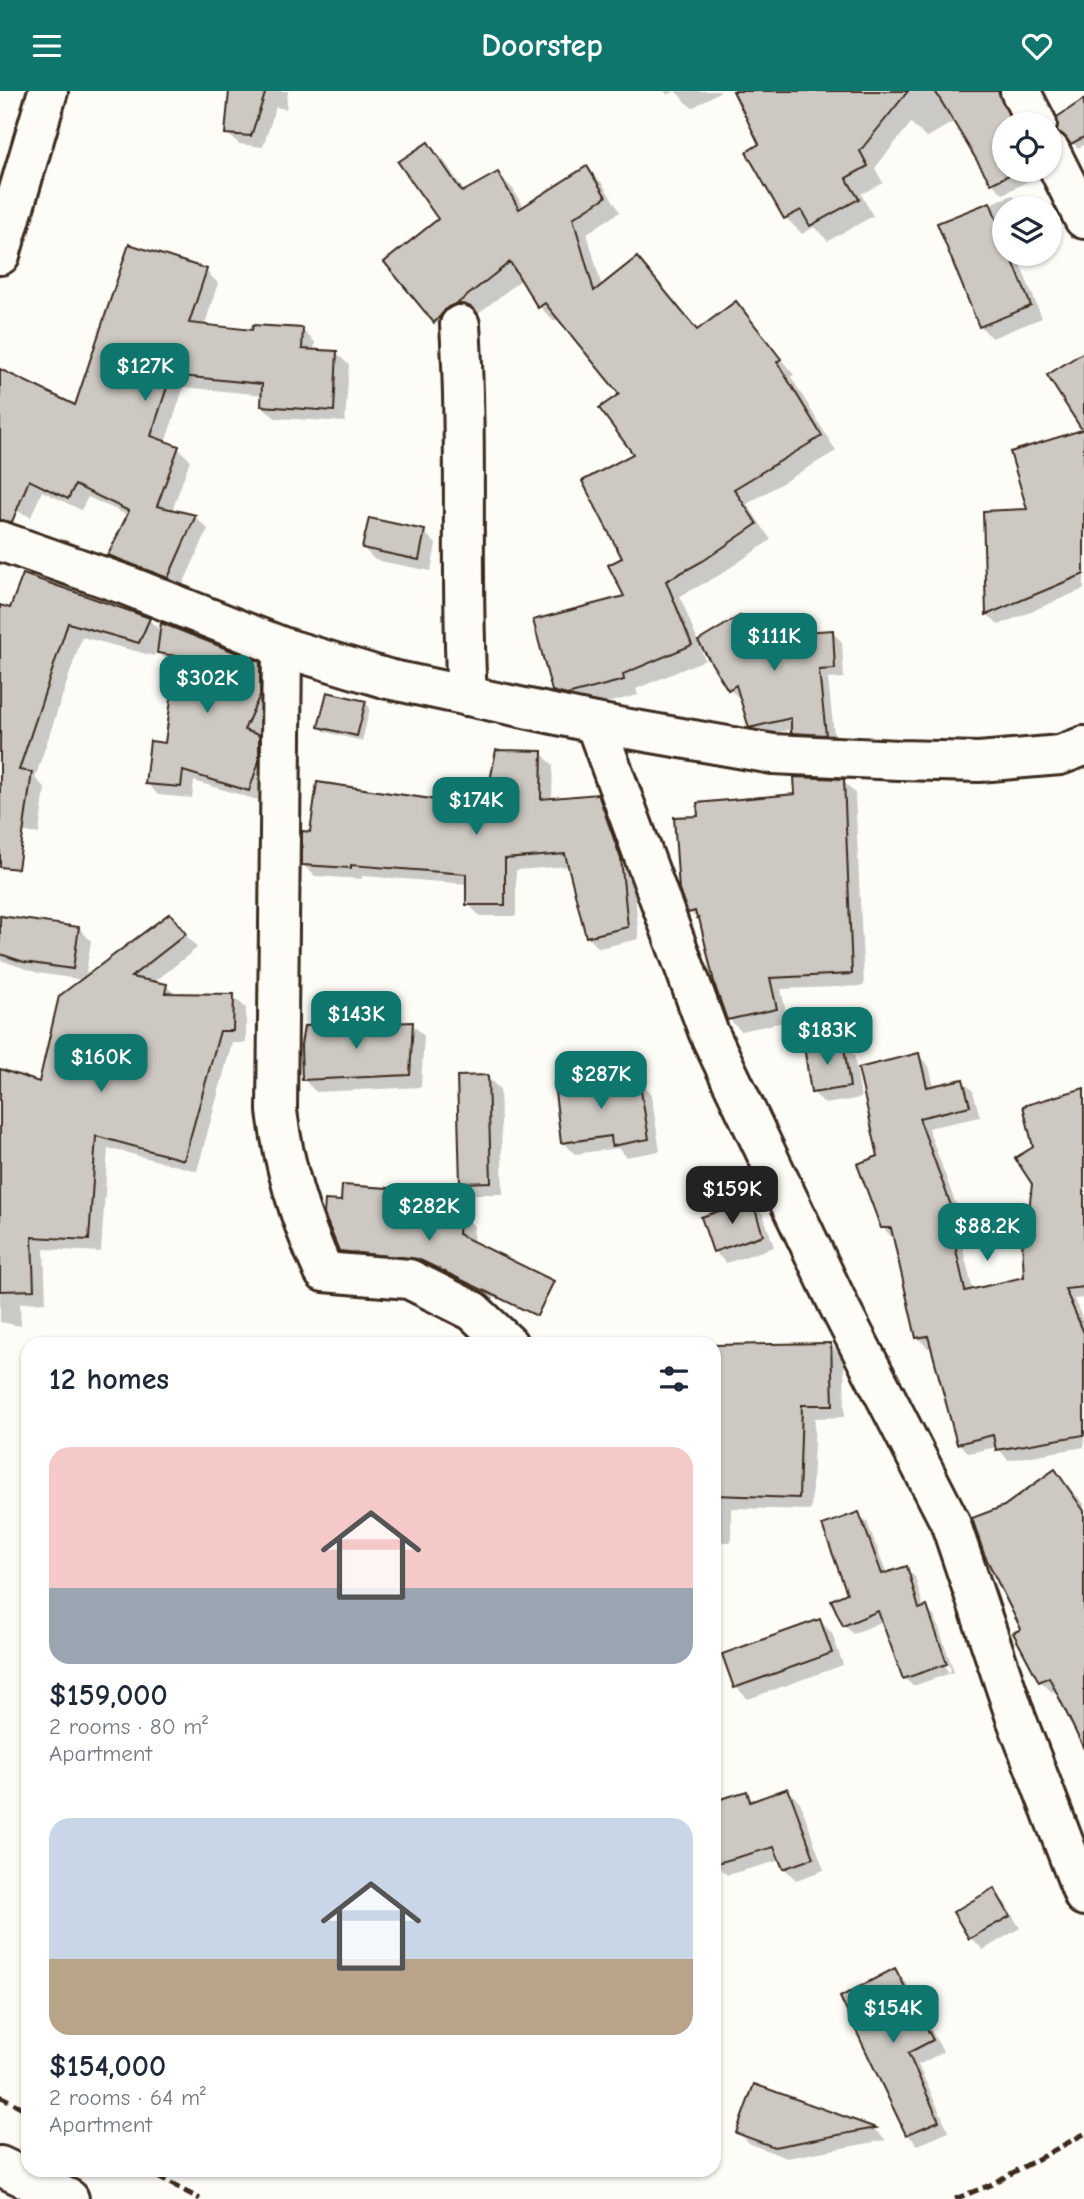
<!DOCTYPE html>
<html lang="en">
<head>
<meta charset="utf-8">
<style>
  :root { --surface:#fff; --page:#f6f6f7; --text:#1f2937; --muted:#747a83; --accent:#0f766e }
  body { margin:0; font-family:"Comic Neue",sans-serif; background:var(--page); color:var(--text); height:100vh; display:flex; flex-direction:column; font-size:26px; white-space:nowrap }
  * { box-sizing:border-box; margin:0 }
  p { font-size:23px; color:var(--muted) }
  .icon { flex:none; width:38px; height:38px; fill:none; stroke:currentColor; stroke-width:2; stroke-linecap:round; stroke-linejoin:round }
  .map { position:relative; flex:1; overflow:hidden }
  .details { position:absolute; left:21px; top:1246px; width:700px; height:840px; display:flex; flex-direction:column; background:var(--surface); border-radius:21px; box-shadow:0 2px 5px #0004 }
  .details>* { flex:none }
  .fabs { position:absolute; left:992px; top:21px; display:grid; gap:14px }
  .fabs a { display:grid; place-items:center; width:70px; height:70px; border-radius:50%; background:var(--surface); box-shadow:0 2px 5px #0004; font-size:35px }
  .price { position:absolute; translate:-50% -60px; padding:0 16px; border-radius:14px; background:var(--accent); color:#fff; font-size:23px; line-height:46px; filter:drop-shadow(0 2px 4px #0008) }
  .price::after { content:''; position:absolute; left:50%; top:42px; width:21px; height:16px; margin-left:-10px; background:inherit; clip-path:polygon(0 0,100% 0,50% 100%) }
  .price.current { background:#222; color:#fff }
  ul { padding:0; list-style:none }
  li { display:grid; align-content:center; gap:14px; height:371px; padding:0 28px }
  li span { display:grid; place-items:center; height:217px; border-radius:21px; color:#555 }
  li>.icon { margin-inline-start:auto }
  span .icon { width:126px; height:126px; fill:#fffc; stroke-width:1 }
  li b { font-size:30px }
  h2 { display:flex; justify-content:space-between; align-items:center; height:84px; padding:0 28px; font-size:30px }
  header { display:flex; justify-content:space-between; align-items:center; height:91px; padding:0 28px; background:var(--accent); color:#fff; font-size:32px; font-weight:700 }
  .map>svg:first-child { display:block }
</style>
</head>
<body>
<header><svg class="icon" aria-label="menu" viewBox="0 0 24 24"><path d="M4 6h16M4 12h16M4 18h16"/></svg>Doorstep<svg class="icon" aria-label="heart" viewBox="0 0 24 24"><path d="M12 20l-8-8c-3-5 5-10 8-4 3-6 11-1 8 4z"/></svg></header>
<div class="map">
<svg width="1084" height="2108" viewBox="0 0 1084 2108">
  <rect width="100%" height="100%" fill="#fdfcf7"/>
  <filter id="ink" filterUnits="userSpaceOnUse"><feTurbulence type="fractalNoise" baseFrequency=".0143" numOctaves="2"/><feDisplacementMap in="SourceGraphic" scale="14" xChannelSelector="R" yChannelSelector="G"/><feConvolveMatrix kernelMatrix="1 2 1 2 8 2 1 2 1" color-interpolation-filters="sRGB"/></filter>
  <g filter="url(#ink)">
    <g fill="#0003" fill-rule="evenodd">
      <polygon points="231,0 288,0 286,18 276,16 263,56 239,53 227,42"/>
      <polygon points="664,0 721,0 692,17 675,0 668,4"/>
      <polygon points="735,0 1012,0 1016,33 1004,33 1004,79 1041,79 1042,83 1003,103 992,92 955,30 926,47 911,32 875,77 883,92 861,103 873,125 828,150 814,136 802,143 786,127 762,54"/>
      <polygon points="1084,19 1084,54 1078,57 1059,39"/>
      <polygon points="428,54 443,68 465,101 498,83 513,98 524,117 587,77 602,92 620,121 587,142 602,196 637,168 699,240 735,212 794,284 791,286 836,360 747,413 771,449 718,485 680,505 705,569 636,598 638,604 583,618 569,615 553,600 627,506 635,364 622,303 559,227 554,230 539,215 522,188 450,245 435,231 440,129"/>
      <polygon points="1012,104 1025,117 1004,117 1004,163 1040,163 1019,171 1042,227 992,247 980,235 940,133"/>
      <polygon points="206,180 218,192 204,236 253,241 302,239 315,251 314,260 336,262 349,274 345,331 275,327 262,315 263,304 184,296 165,352 178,357 190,369 172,420 195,426 208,438 181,498 122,476 110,464 129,425 88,406 81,419 42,400 31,426 0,413 0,281 76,316"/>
      <polygon points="1084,341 1084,498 999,534 988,524 985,422 1029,420"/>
      <polygon points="424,441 436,453 431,480 375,469 363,457"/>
      <polygon points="740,527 756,546 832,541 842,551 844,587 828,588 835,653 803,651 793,638 760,645 750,636 741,606 739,607 729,598"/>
      <polygon points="149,529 162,541 259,573 271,584 270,616 258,645 270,657 270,683 261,710 194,690 192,707 158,704 147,692 167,654 178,574 171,573 159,562 159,552 154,565 82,546 35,687 45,697 39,743 0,737 0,532"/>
      <polygon points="365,611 370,617 362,650 326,641 320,636"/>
      <polygon points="541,662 553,674 552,709 597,705 609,717 633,781 639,848 599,857 587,845 570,775 516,779 516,825 480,825 468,813 468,793 362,785 362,788 315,785 303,774 486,718"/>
      <polygon points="843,690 855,702 864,895 781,898 788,930 741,940 729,928 702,833 690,821 700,726 796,704"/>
      <polygon points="0,823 79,837 91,850 85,888 170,825 197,857 153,892 166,895 176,904 233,905 246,917 246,952 232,952 197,1080 108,1057 101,1161 44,1158 46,1211 20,1212 21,1235 0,1231 0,980 40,993 84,889 38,882 0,869"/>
      <polygon points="412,933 424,945 421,996 316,1001 304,989"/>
      <polygon points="842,951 854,963 861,1007 825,1013 813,1001"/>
      <polygon points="918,964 929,975 934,996 963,990 973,1000 980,1026 928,1037 962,1130 957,1132 973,1200 1026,1188 1084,1114 1084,1207 1074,1208 1084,1231 1084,1356 1008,1369 997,1356 969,1362 958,1352 933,1256 928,1257 918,1247 893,1147 882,1136 880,1066"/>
      <polygon points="487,986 500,998 503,1103 474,1103 461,1091"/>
      <polygon points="592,989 599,995 638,989 651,1002 660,1060 626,1066 618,1057 575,1063 563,1051"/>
      <polygon points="403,1100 418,1117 459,1120 474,1135 473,1153 494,1171 494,1210 428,1181 356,1175 340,1159 343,1112"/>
      <polygon points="751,1111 763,1123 774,1156 726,1172 714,1160"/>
      <polygon points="831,1254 844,1267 845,1326 815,1327 811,1419 731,1417 731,1451 714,1451 714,1287"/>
      <polygon points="1055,1380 1084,1413 1084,1654 1057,1599 1052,1601 1040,1590 1023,1539 1004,1416"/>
      <path d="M858,1423L867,1431L887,1483L906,1477L915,1486L924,1518L935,1526L954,1581L913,1595L904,1587L883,1530L853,1543L844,1534ZM928,1525H932L951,1580L948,1581Z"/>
      <polygon points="820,1530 832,1542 843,1574 748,1608 736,1596"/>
      <polygon points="788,1699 800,1711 824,1779 796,1789 784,1777 781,1769 727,1784 715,1772 714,1711 746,1702 755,1711"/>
      <polygon points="993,1800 1005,1812 1020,1837 983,1859 971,1847 956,1821"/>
      <polygon points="894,1879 905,1890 943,1961 918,1974 949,2041 918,2054 907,2043"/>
      <polygon points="755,1996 875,2039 886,2049 787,2067 750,2053 738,2041"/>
    </g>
    <g fill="#cdc8c2" stroke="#3b2a1e" stroke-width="2">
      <polygon points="229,0 266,0 251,45 225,43"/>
      <polygon points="733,0 908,0 860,60 868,75 846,87 859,108 810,135 801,119 784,128 746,61 759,53"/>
      <polygon points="935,0 998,0 1013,33 1004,33 1004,79 1019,79 991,93"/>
      <polygon points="1084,8 1084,46 1071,53 1057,40 1057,26"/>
      <polygon points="428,51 462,101 498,81 519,118 587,75 606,106 573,127 594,200 637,166 697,239 736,210 781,268 777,271 822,345 734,398 757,433 703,470 666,490 692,554 623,583 624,589 567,604 552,600 533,529 624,505 608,474 622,467 582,390 633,363 599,317 619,303 545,212 538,217 510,171 458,212 448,216 434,232 384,171 438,128 398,71"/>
      <polygon points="990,111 1004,148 1004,163 1010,163 1031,215 979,236 937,132"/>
      <polygon points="129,153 207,178 189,232 252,239 253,234 303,237 302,258 337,260 334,320 261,315 262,293 171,284 151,345 179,355 157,415 196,424 168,487 108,464 129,420 75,394 68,408 29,389 12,431 0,429 0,278 75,314"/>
      <polygon points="1084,261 1084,483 986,524 983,420 1027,418 1010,361 1082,339 1047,284"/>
      <polygon points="369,427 425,439 419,469 362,457"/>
      <polygon points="23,483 150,527 139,552 68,532 19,679 32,681 18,778 0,776 0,514 10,517"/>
      <polygon points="741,524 753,544 833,539 835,578 819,579 826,644 791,642 791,627 749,637 736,594 728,599 698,550"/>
      <polygon points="161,532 260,571 260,604 244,639 259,644 259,670 249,700 183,680 181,696 145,693 150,650 165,652 177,565 157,562"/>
      <polygon points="327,601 366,610 357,645 318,636"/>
      <polygon points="496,659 542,660 541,708 598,703 621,768 628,836 586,846 565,763 505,768 505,814 466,814 466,783 351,774 351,777 302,774 302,740 310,741 317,691 485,716"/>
      <polygon points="794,686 844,688 852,883 770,887 777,918 727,929 715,895 699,827 697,827 695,820 688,822 679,799 674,726 698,725 697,712 795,703"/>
      <polygon points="170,822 186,843 131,886 167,893 165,902 234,903 233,940 220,940 184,1069 96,1045 89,1149 32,1146 34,1199 0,1200 0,978 39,991 59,905"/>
      <polygon points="0,825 79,836 73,878 24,871 0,863"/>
      <polygon points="413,931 410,984 302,989 301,954 304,935"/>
      <polygon points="843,949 850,996 811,1002 804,955"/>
      <polygon points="919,962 927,996 963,988 970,1015 919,1027 953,1120 948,1122 965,1200 1024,1186 1021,1129 1028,1129 1032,1093 1015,1067 1033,1056 1023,1015 1084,997 1084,1196 1065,1198 1084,1242 1084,1344 996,1359 993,1344 957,1353 928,1245 916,1247 891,1137 881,1137 857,1073 878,1065 858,977"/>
      <polygon points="488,984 491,1091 460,1092 457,985"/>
      <polygon points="593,987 594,994 639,988 649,1048 612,1055 611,1045 561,1052 554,992"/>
      <polygon points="342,1094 403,1098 402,1115 460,1118 458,1143 554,1190 537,1225 418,1168 339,1160 324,1123 325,1109 341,1110"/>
      <polygon points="752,1109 763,1144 713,1161 701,1126"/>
      <polygon points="831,1252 833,1314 802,1314 799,1407 714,1404 714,1254"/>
      <polygon points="1055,1378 1084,1420 1084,1658 1049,1586 1039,1591 1013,1542 1021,1538 984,1463 972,1427 1004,1415"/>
      <polygon points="859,1421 882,1483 907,1475 919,1518 927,1515 947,1573 903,1588 878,1520 843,1535 831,1509 847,1502 822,1434"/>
      <polygon points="820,1528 832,1562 734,1597 722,1563"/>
      <polygon points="788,1697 814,1767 783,1778 774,1756 714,1773 714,1710 747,1700 750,1711"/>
      <polygon points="994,1797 1010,1825 969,1848 953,1821"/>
      <polygon points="895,1877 933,1949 908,1962 939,2030 906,2044 840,1906"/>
      <polygon points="754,1993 876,2037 774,2056 736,2042"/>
    </g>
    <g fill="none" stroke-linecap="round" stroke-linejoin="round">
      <defs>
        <g id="minor">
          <polyline points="1020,0 1037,33"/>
          <polyline points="1050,60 1084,128"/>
          <polyline points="0,164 48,0"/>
          <path d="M460,234C468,358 460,481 467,605"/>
          <polyline points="0,450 126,494 282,556 388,588 595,632 773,663 899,669 979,671 1060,664 1084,655"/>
          <path d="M282,556L277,1020C284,1077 300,1129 324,1181L409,1188L473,1220L508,1253"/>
          <polyline points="595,632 708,940 840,1217 950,1431 1016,1627 1084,1805"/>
          <polyline points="0,2075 69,2108"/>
        </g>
      </defs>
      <use href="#minor" stroke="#3b2a1e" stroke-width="44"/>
      <use href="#minor" stroke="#fdfcf7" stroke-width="38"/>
      <g stroke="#3b2a1e" stroke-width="5" stroke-dasharray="10 5" stroke-linecap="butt">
        <polyline points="0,2005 28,2020"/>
        <polyline points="144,2079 200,2108"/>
        <polyline points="955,2108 990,2094 1084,2043"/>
      </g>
    </g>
  </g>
</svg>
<div class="fabs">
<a><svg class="icon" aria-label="locate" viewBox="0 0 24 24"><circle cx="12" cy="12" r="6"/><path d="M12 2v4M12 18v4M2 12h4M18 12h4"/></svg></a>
<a><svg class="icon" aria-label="layers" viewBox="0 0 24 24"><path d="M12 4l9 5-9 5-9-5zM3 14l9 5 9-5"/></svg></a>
</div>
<b class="price" style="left:145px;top:312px">$127K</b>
<b class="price" style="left:774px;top:582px">$111K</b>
<b class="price" style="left:207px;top:624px">$302K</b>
<b class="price" style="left:476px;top:746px">$174K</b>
<b class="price" style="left:356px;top:960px">$143K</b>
<b class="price" style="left:827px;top:976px">$183K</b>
<b class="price" style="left:101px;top:1003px">$160K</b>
<b class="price" style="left:601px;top:1020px">$287K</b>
<b class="price current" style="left:732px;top:1135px">$159K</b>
<b class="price" style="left:429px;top:1152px">$282K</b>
<b class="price" style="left:987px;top:1172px">$88.2K</b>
<b class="price" style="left:893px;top:1954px">$154K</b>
<section class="details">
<h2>12 homes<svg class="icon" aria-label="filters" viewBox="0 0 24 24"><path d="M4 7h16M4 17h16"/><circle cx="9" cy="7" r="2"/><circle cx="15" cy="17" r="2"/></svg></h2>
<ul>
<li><span style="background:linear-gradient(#f6c9c9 65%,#9aa5b1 0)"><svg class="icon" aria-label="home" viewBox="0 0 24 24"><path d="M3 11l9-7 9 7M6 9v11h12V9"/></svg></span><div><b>$159,000</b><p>2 rooms · 80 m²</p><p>Apartment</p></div></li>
<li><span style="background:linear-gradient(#c9d6e8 65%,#b9a48a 0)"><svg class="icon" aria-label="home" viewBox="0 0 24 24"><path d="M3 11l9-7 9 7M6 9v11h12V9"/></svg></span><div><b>$154,000</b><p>2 rooms · 64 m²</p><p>Apartment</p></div></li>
</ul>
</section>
</div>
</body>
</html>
